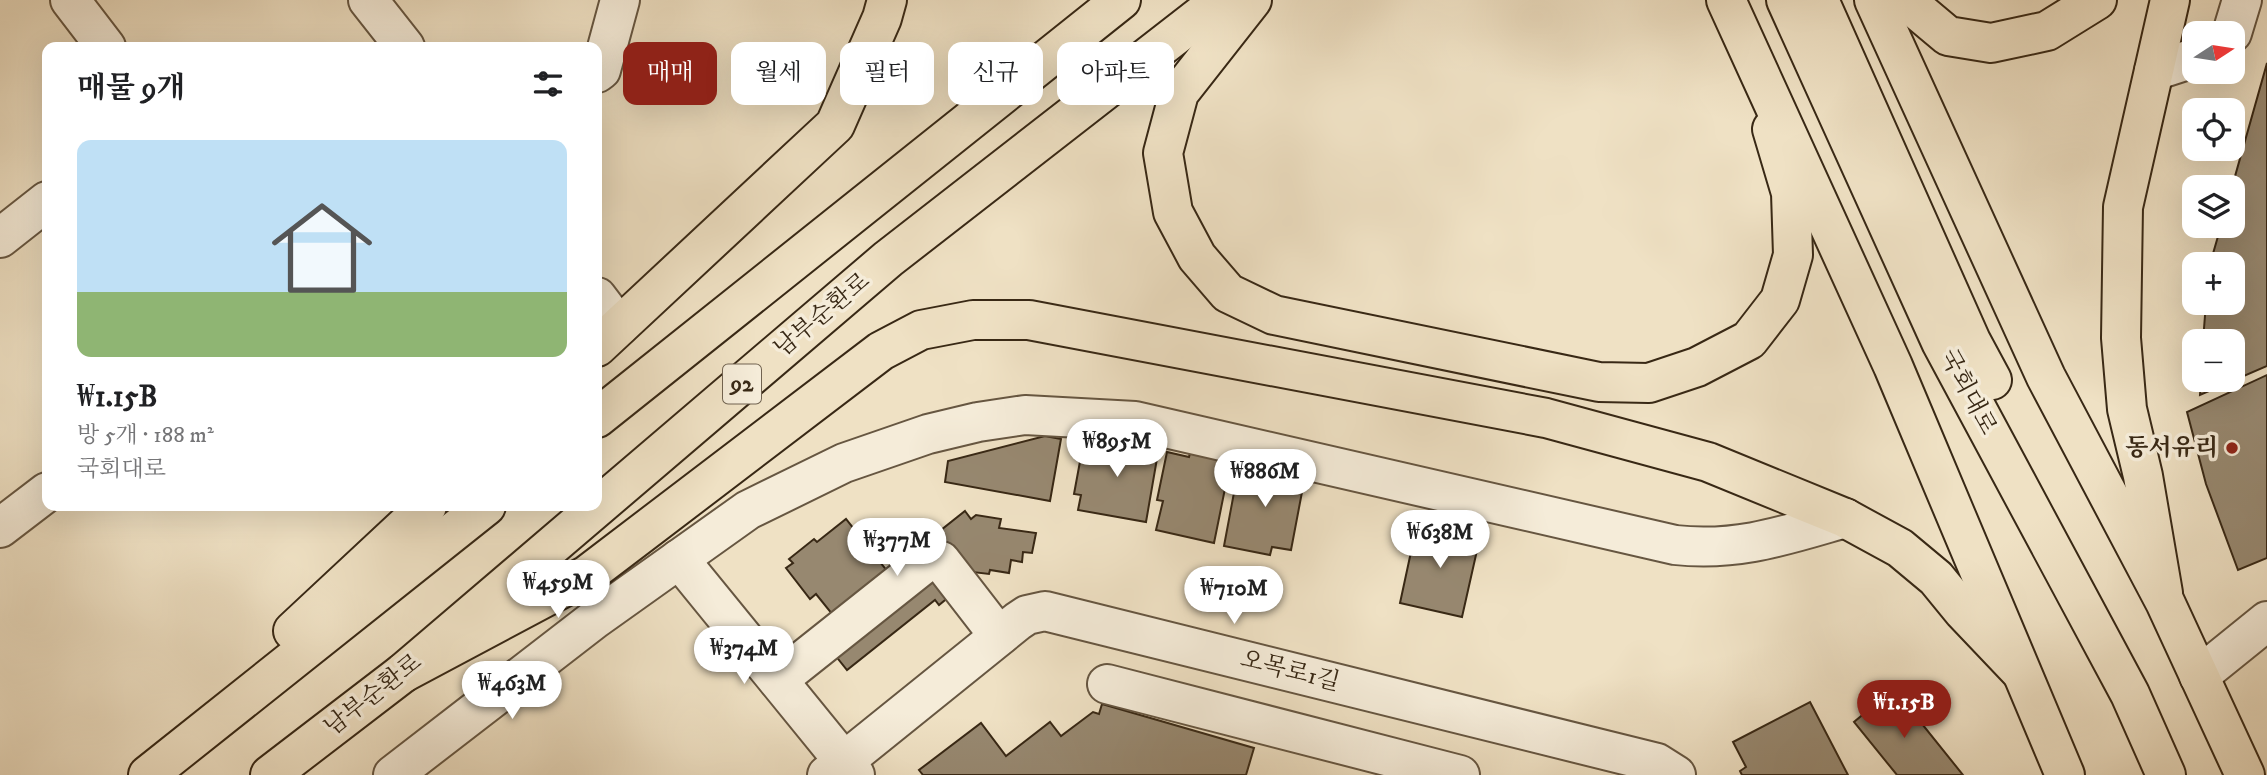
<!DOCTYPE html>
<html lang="ko">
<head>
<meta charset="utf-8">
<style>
  :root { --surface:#fff; --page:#f6f6f6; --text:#202124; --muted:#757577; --accent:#8f2418 }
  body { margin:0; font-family:"IM FELL DW Pica","Noto Serif KR",serif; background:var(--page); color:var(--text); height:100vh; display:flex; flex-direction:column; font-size:26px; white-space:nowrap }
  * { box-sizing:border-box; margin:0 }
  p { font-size:23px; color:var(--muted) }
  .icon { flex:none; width:38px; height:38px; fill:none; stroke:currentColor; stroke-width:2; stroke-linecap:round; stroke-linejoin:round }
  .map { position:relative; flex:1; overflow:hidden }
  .side { position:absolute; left:42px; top:42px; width:560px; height:469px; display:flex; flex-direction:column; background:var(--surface); border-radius:14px; box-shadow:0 7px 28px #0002 }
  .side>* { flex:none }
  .banner { position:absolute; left:623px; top:42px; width:665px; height:63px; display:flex; gap:14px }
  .needle { width:46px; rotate:78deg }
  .fabs { position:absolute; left:2182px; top:21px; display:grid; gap:14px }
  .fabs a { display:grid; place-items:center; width:63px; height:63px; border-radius:14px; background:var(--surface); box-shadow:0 7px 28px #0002; font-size:35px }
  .price { position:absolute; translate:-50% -60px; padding:0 16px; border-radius:24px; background:#fff; color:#222; font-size:23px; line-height:46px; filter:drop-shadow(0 2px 4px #0008) }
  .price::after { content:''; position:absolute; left:50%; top:42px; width:21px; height:16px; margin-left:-10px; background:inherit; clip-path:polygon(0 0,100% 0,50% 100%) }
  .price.active { background:var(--accent); color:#fff }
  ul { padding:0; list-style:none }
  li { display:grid; align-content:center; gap:14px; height:371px; padding:0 35px }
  li span { display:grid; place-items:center; height:217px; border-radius:14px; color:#555 }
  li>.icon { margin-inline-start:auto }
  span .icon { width:126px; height:126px; fill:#fffc; stroke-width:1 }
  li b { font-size:30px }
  h2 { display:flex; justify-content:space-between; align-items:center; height:84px; padding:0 35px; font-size:30px }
  .chip { padding:0 24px; border-radius:14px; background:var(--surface); box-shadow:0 7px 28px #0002; font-size:24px; line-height:63px }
  .chip.active { background:var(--accent); color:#fff }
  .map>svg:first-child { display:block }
</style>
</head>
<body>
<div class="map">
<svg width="2267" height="775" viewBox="0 0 2267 775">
  <rect width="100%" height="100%" fill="#efe1c4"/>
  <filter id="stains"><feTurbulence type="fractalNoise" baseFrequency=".00286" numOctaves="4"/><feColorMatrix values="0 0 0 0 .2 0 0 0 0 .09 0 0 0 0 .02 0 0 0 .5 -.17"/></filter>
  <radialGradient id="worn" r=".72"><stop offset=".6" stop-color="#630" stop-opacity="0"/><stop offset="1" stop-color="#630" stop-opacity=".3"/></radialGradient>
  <g fill="#978870" stroke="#382815" stroke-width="2">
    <polygon points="2267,63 2267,366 2200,395 2201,380 2233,380 2233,341 2203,341 2206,303 2233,303 2233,264 2210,264 2221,226 2233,226 2232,187"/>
    <polygon points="2267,375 2267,558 2238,570 2206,484 2187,412"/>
    <polygon points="1045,436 1061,439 1050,501 945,482 948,461"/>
    <polygon points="1112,438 1159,447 1146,522 1078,510 1081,495 1074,494 1084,440 1111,444"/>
    <polygon points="1191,450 1231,459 1214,543 1156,530 1163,501 1157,500 1167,452 1189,457"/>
    <polygon points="1267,464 1306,471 1291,550 1272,547 1270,555 1224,546 1239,466 1266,472"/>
    <polygon points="965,511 971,519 976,515 1001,519 999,528 1036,533 1032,553 1023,552 1022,562 1011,560 1009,573 990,570 989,574 973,572 972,578 939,605 935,600 847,670 815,630 833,615 816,594 810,599 786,568 793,563 789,559 814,539 817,542 846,519 888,572"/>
    <polygon points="1417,524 1480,537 1462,617 1400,603"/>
    <polygon points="1894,689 1963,775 1897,775 1854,722"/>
    <polygon points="1810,702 1848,775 1742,775 1740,771 1746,767 1733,742"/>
    <polygon points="1102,704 1254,748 1246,775 923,775 919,770 981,723 1006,756 1050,722 1061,736 1093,712 1099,714"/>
  </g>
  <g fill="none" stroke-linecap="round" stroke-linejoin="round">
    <defs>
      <g id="minor">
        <polyline points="70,0 106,47"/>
        <polyline points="368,0 405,47"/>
        <polyline points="2232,33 2242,0"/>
        <polyline points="2154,71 2194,58"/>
        <polyline points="597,73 601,70 620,0"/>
        <polyline points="0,238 47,201"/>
        <polyline points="597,297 619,326"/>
        <polyline points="0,528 47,492"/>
        <polyline points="679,559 855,775"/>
        <polyline points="2199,676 2267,621"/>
        <polyline points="778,680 929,560 941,561 999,636"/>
        <polyline points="1107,684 1460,775"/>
        <path d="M393,775L595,619L748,510L844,463L928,434L978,422L1025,415L1135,421L1675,545C1738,552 1786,535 1845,518"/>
        <polyline points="827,775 1018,621 1027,615 1045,611 1657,763 1676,775"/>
      </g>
      <g id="major">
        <polyline points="1252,0 1179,93 1163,153 1173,212 1197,257 1228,293 1274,315 1599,382 1649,383 1697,367 1749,340 1780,300 1793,255 1791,193 1772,129"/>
        <polyline points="1786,0 1941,342 2130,694 2166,775"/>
        <polyline points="1819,0 1971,341 1992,380"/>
        <polyline points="597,347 835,125 882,18 887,0"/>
        <polyline points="597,418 1121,0"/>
        <polyline points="2163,593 2143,476 2127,409 2121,338 2123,207 2170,0"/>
        <polyline points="293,631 427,506"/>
        <polyline points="403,673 587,575 881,351 921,330 973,320 1029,320 1546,418 1708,462 1845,518 1900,548 1936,578 1963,611 2021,672"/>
        <polyline points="148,775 486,506"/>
        <polyline points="270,775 403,673 888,259 1221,0"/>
      </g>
      <g id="highway">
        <polyline points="1726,0 1893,366 2065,775"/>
        <polyline points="1874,0 2046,377 2165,602 2245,775"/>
        <polyline points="1905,0 1948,36 1991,43 2047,31 2097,0"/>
      </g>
    </defs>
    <use href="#minor" stroke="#665641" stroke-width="42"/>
    <use href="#major" stroke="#382815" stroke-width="42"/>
    <use href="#highway" stroke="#382815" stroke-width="42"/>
    <use href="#minor" stroke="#f5ecd9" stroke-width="38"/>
    <use href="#major" stroke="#efe1c4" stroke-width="38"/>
    <use href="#highway" stroke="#efe1c4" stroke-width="38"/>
  </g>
  <circle fill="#8f2418" stroke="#f5ecd9" stroke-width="2.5" cx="2232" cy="448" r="7"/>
  <g text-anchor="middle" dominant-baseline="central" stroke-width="7" stroke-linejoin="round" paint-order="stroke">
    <rect fill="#f5ecd9" stroke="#716350" stroke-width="2" x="723" y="364.5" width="38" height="39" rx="5"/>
    <g font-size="23" font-weight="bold" fill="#382815">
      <text x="742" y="384">92</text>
    </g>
    <g font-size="24" fill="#382815" stroke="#f5ecd9">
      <text transform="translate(822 315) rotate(-40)">남부순환로</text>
      <text transform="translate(1968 392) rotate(62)">국회대로</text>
      <text transform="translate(1290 671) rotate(14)">오목로1길</text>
      <text transform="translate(373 695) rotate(-38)">남부순환로</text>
    </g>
    <g font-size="24" font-weight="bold" fill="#382815" stroke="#f5ecd9" text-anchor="end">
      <text x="2218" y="448">동서유리</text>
    </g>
  </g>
  <rect width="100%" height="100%" filter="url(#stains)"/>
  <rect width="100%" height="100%" fill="url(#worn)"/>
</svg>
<div class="fabs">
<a><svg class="needle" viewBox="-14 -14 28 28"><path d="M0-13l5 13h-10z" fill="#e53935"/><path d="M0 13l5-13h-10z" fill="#757577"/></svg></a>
<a><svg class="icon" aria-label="locate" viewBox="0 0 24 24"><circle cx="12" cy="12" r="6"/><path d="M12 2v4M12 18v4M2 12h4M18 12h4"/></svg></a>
<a><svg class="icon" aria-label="layers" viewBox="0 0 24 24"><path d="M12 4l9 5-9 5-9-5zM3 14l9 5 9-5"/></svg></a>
<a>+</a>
<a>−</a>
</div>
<b class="price" style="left:1117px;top:479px">₩895M</b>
<b class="price" style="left:1265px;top:509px">₩886M</b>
<b class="price" style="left:1440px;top:570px">₩638M</b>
<b class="price" style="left:897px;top:578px">₩377M</b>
<b class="price" style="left:558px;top:620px">₩459M</b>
<b class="price" style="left:1234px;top:626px">₩710M</b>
<b class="price" style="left:744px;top:686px">₩374M</b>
<b class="price" style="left:512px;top:721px">₩463M</b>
<b class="price active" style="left:1904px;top:740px">₩1.15B</b>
<div class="banner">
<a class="chip active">매매</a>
<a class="chip">월세</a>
<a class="chip">필터</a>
<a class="chip">신규</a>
<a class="chip">아파트</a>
</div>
<section class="side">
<h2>매물 9개<svg class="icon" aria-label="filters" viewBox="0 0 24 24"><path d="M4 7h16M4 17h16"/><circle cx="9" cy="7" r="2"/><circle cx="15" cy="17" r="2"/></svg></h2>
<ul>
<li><span style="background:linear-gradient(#bfe0f5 70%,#8fb573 0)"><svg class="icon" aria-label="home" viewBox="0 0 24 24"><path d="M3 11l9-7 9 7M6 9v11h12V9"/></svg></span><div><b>₩1.15B</b><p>방 5개 · 188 m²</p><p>국회대로</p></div></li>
</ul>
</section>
</div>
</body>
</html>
